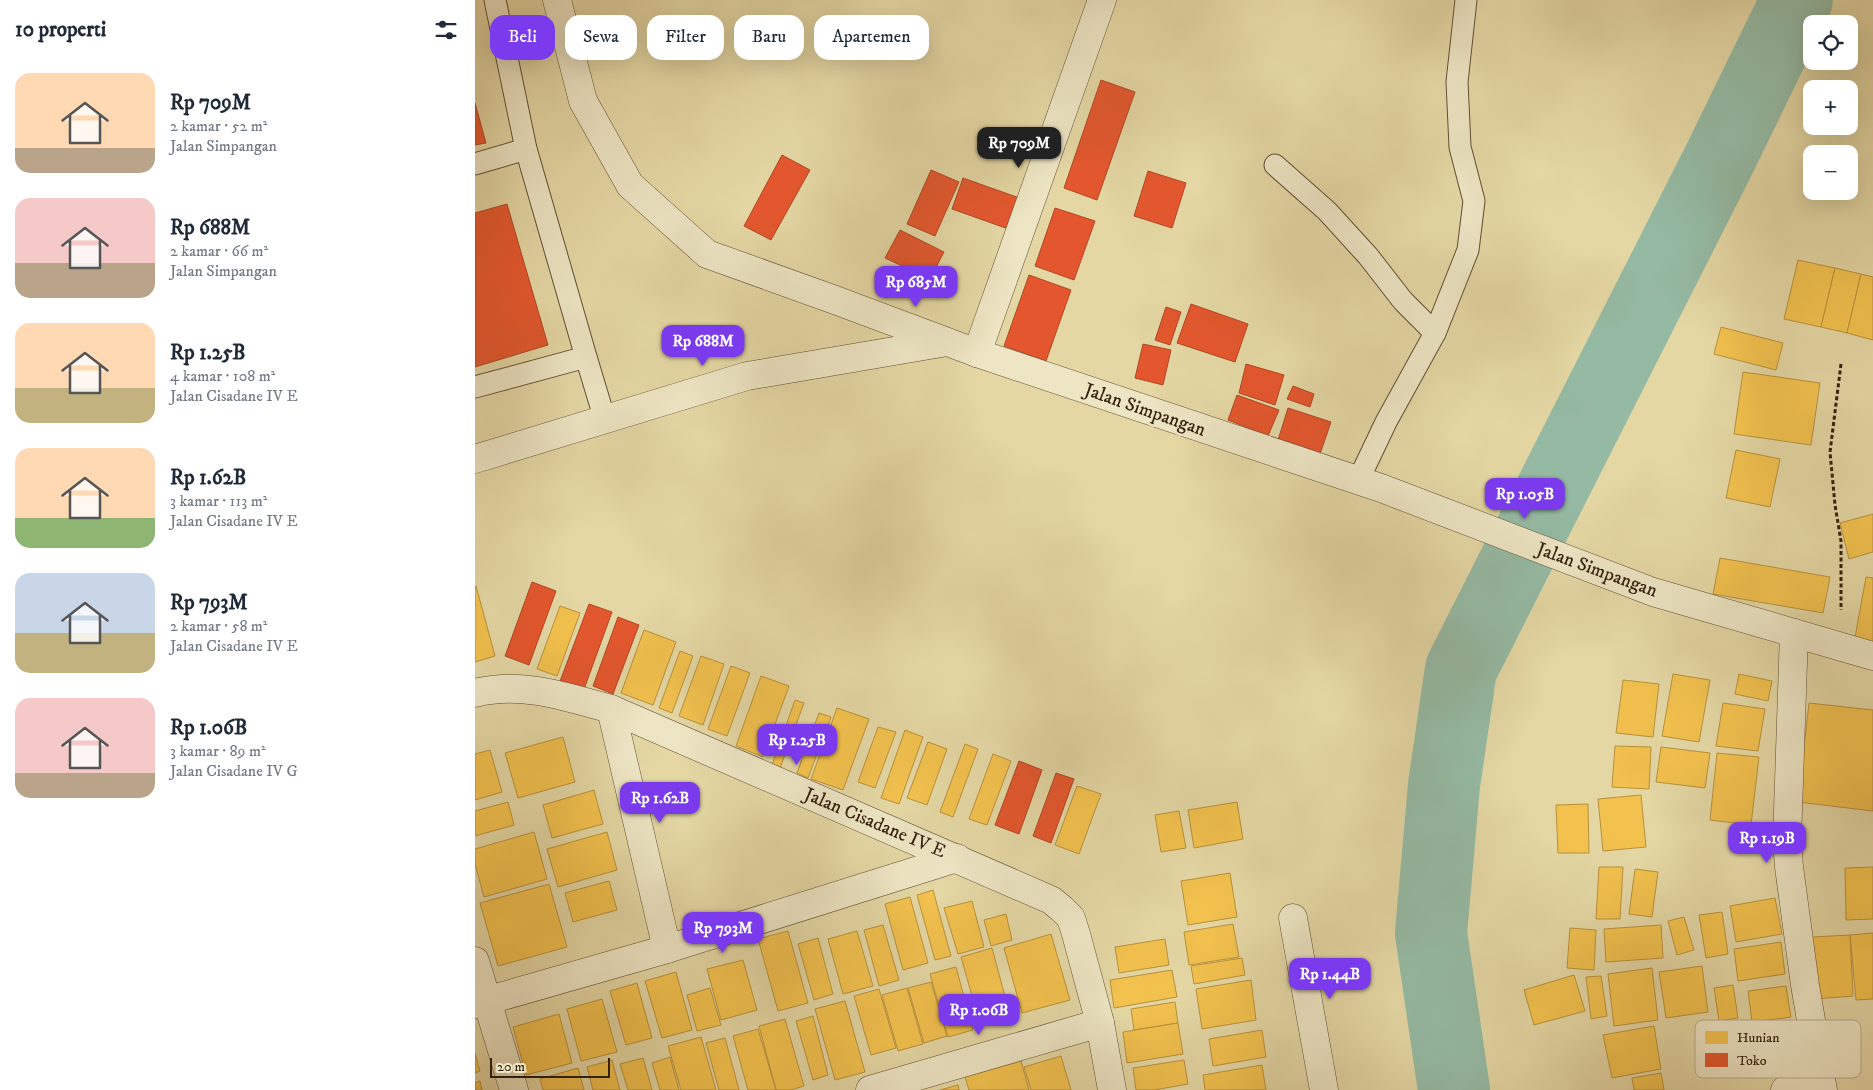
<!DOCTYPE html>
<html lang="id">
<head>
<meta charset="utf-8">
<style>
  :root { --surface:#fff; --page:#f2f2f3; --text:#1f2937; --muted:#747a83; --accent:#7c3aed }
  body { margin:0; font-family:"IM FELL DW Pica",serif; background:var(--page); color:var(--text); height:100vh; display:flex; flex-direction:column; font-size:19px; white-space:nowrap }
  * { box-sizing:border-box; margin:0 }
  p { font-size:16px; color:var(--muted) }
  .icon { flex:none; width:28px; height:28px; fill:none; stroke:currentColor; stroke-width:2; stroke-linecap:round; stroke-linejoin:round }
  .map { position:relative; flex:1; overflow:hidden }
  .sheet { display:flex; flex-direction:column; background:var(--surface); width:475px }
  .sheet>* { flex:none }
  .guide { position:absolute; left:15px; top:15px; width:475px; height:45px; display:flex; gap:10px }
  .fabs { position:absolute; left:1328px; top:15px; display:grid; gap:10px }
  .fabs a { display:grid; place-items:center; width:55px; height:55px; border-radius:10px; background:var(--surface); box-shadow:0 5px 20px #0002; font-size:25px }
  .scale { position:absolute; left:15px; bottom:12px; width:120px; box-sizing:border-box; padding-left:5px; border:2px solid #35210f; border-top:0; font-size:14px; line-height:18px; white-space:nowrap; color:#35210f; -webkit-text-stroke:4px #ede5c4; paint-order:stroke }
  .price { position:absolute; translate:-50% -42px; padding:0 11px; border-radius:10px; background:var(--accent); color:#fff; font-size:16px; line-height:32px; filter:drop-shadow(0 1px 2px #0008) }
  .price::after { content:''; position:absolute; left:50%; top:30px; width:15px; height:11px; margin-left:-8px; background:inherit; clip-path:polygon(0 0,100% 0,50% 100%) }
  .price.selected { background:#222; color:#fff }
  ul { padding:0; list-style:none }
  li { display:flex; align-items:center; gap:15px; height:125px; padding:0 15px }
  li span { display:grid; place-items:center; flex:none; width:140px; height:100px; border-radius:15px; color:#555 }
  li>.icon { margin-inline-start:auto }
  span .icon { width:60px; height:60px; fill:#fffc; stroke-width:1 }
  li b { font-size:21px }
  h2 { display:flex; justify-content:space-between; align-items:center; height:60px; padding:0 15px; font-size:21px }
  .tag { padding:0 18px; border-radius:15px; background:var(--surface); box-shadow:0 5px 20px #0002; font-size:18px; line-height:45px }
  .tag.selected { background:var(--accent); color:#fff }
  main { display:flex; flex:1; min-height:0 }
  .map>svg:first-child { display:block }
</style>
</head>
<body>
<main>
<section class="sheet">
<h2>10 properti<svg class="icon" aria-label="filters" viewBox="0 0 24 24"><path d="M4 7h16M4 17h16"/><circle cx="9" cy="7" r="2"/><circle cx="15" cy="17" r="2"/></svg></h2>
<ul>
<li><span style="background:linear-gradient(#ffd9b3 75%,#b9a48a 0)"><svg class="icon" aria-label="home" viewBox="0 0 24 24"><path d="M3 11l9-7 9 7M6 9v11h12V9"/></svg></span><div><b>Rp 709M</b><p>2 kamar · 52 m²</p><p>Jalan Simpangan</p></div></li>
<li><span style="background:linear-gradient(#f6c9c9 65%,#b9a48a 0)"><svg class="icon" aria-label="home" viewBox="0 0 24 24"><path d="M3 11l9-7 9 7M6 9v11h12V9"/></svg></span><div><b>Rp 688M</b><p>2 kamar · 66 m²</p><p>Jalan Simpangan</p></div></li>
<li><span style="background:linear-gradient(#ffd9b3 65%,#c2b280 0)"><svg class="icon" aria-label="home" viewBox="0 0 24 24"><path d="M3 11l9-7 9 7M6 9v11h12V9"/></svg></span><div><b>Rp 1.25B</b><p>4 kamar · 108 m²</p><p>Jalan Cisadane IV E</p></div></li>
<li><span style="background:linear-gradient(#ffd9b3 70%,#8fb573 0)"><svg class="icon" aria-label="home" viewBox="0 0 24 24"><path d="M3 11l9-7 9 7M6 9v11h12V9"/></svg></span><div><b>Rp 1.62B</b><p>3 kamar · 113 m²</p><p>Jalan Cisadane IV E</p></div></li>
<li><span style="background:linear-gradient(#c9d6e8 60%,#c2b280 0)"><svg class="icon" aria-label="home" viewBox="0 0 24 24"><path d="M3 11l9-7 9 7M6 9v11h12V9"/></svg></span><div><b>Rp 793M</b><p>2 kamar · 58 m²</p><p>Jalan Cisadane IV E</p></div></li>
<li><span style="background:linear-gradient(#f6c9c9 75%,#b9a48a 0)"><svg class="icon" aria-label="home" viewBox="0 0 24 24"><path d="M3 11l9-7 9 7M6 9v11h12V9"/></svg></span><div><b>Rp 1.06B</b><p>3 kamar · 89 m²</p><p>Jalan Cisadane IV G</p></div></li>
</ul>
</section>
<div class="map">
<svg width="1398" height="1090" viewBox="0 0 1398 1090">
  <rect width="100%" height="100%" fill="#e4d7a4"/>
  <filter id="stains"><feTurbulence type="fractalNoise" baseFrequency=".004" numOctaves="4"/><feColorMatrix values="0 0 0 0 .2 0 0 0 0 .09 0 0 0 0 .02 0 0 0 .5 -.17"/></filter>
  <radialGradient id="worn" r=".72"><stop offset=".6" stop-color="#630" stop-opacity="0"/><stop offset="1" stop-color="#630" stop-opacity=".3"/></radialGradient>
  <g fill="#f2c14e" stroke="#b9913b">
    <polygon points="1323,260 1360,268 1346,327 1309,319"/>
    <polygon points="1360,268 1386,274 1372,333 1346,327"/>
    <polygon points="1386,274 1398,277 1398,340 1372,333"/>
    <polygon points="1246,327 1308,343 1301,370 1239,354"/>
    <polygon points="1268,372 1345,383 1336,445 1259,434"/>
    <polygon points="1261,450 1305,459 1295,507 1251,498"/>
    <polygon points="1398,514 1398,552 1374,559 1365,523"/>
    <polygon points="1245,558 1355,577 1348,613 1238,594"/>
    <polygon points="1391,577 1398,578 1398,647 1379,643"/>
    <polygon points="1,586 20,656 0,662 0,587"/>
    <polygon points="85,606 105,613 82,676 62,669"/>
    <polygon points="169,630 201,642 178,705 146,693"/>
    <polygon points="205,651 218,656 197,713 184,708"/>
    <polygon points="226,656 249,664 228,725 204,716"/>
    <polygon points="256,666 275,673 252,736 233,729"/>
    <polygon points="1198,674 1235,680 1224,742 1187,736"/>
    <polygon points="1264,674 1297,681 1293,701 1260,694"/>
    <polygon points="286,676 314,686 288,757 261,746"/>
    <polygon points="1148,680 1184,684 1178,737 1141,733"/>
    <polygon points="320,700 329,703 305,768 297,765"/>
    <polygon points="1248,703 1290,709 1283,751 1241,746"/>
    <polygon points="1334,703 1398,710 1398,811 1323,802"/>
    <polygon points="362,708 394,719 368,790 336,779"/>
    <polygon points="344,713 356,717 333,778 322,773"/>
    <polygon points="403,727 421,732 400,788 383,782"/>
    <polygon points="430,730 448,737 424,804 406,798"/>
    <polygon points="88,737 100,782 43,798 30,753"/>
    <polygon points="453,742 472,749 452,805 432,798"/>
    <polygon points="490,744 503,749 478,817 465,812"/>
    <polygon points="1140,746 1176,747 1174,789 1137,787"/>
    <polygon points="1186,747 1235,753 1230,788 1181,782"/>
    <polygon points="15,750 27,792 0,800 0,754"/>
    <polygon points="1242,753 1284,757 1276,825 1235,820"/>
    <polygon points="518,754 536,761 512,825 494,819"/>
    <polygon points="602,786 626,794 604,854 580,845"/>
    <polygon points="119,790 128,824 77,838 68,805"/>
    <polygon points="1166,795 1171,847 1128,851 1123,799"/>
    <polygon points="33,802 39,825 0,836 0,811"/>
    <polygon points="762,802 768,839 719,848 713,810"/>
    <polygon points="1113,804 1114,853 1083,853 1081,805"/>
    <polygon points="704,811 711,848 686,852 680,815"/>
    <polygon points="59,832 72,879 9,897 0,864 0,849"/>
    <polygon points="132,832 142,870 83,887 72,849"/>
    <polygon points="1124,867 1148,867 1145,919 1121,919"/>
    <polygon points="1398,867 1398,919 1371,920 1370,868"/>
    <polygon points="1160,869 1183,872 1177,917 1154,914"/>
    <polygon points="755,873 762,917 713,925 706,881"/>
    <polygon points="134,881 142,910 98,922 90,893"/>
    <polygon points="74,884 92,947 23,966 5,903"/>
    <polygon points="458,890 476,956 460,960 442,895"/>
    <polygon points="435,897 453,963 428,970 410,904"/>
    <polygon points="1300,898 1307,934 1261,942 1255,906"/>
    <polygon points="497,901 509,947 483,954 469,908"/>
    <polygon points="1247,912 1253,954 1231,958 1224,915"/>
    <polygon points="531,914 537,940 516,946 509,920"/>
    <polygon points="1209,917 1219,950 1202,955 1193,921"/>
    <polygon points="758,924 764,957 714,965 709,932"/>
    <polygon points="408,925 424,980 404,986 389,930"/>
    <polygon points="1186,925 1188,958 1131,962 1129,929"/>
    <polygon points="1095,928 1121,930 1119,970 1092,968"/>
    <polygon points="313,931 333,1003 303,1011 283,939"/>
    <polygon points="382,931 398,986 368,994 353,939"/>
    <polygon points="1398,933 1398,999 1381,1000 1375,935"/>
    <polygon points="576,934 595,1000 547,1013 529,948"/>
    <polygon points="1375,935 1378,996 1340,999 1337,937"/>
    <polygon points="343,938 358,994 339,1000 323,944"/>
    <polygon points="690,939 694,965 644,973 640,947"/>
    <polygon points="1306,942 1310,974 1263,981 1259,949"/>
    <polygon points="517,948 535,1015 505,1024 486,957"/>
    <polygon points="767,958 770,975 719,984 716,966"/>
    <polygon points="268,960 282,1010 246,1020 232,969"/>
    <polygon points="1227,966 1233,1012 1191,1018 1184,972"/>
    <polygon points="481,967 498,1030 473,1037 455,974"/>
    <polygon points="1177,968 1183,1020 1139,1026 1133,974"/>
    <polygon points="697,970 702,997 639,1008 635,980"/>
    <polygon points="201,972 217,1030 187,1038 170,981"/>
    <polygon points="1099,975 1110,1011 1059,1025 1049,990"/>
    <polygon points="1126,976 1132,1016 1116,1019 1111,977"/>
    <polygon points="776,980 781,1020 727,1029 721,989"/>
    <polygon points="456,982 472,1036 449,1043 433,988"/>
    <polygon points="162,983 177,1038 151,1045 135,991"/>
    <polygon points="1258,985 1263,1018 1244,1021 1239,988"/>
    <polygon points="1311,986 1316,1017 1277,1022 1273,991"/>
    <polygon points="235,988 246,1025 222,1031 212,995"/>
    <polygon points="432,988 448,1044 423,1051 407,995"/>
    <polygon points="404,989 421,1048 396,1055 379,996"/>
    <polygon points="127,999 142,1052 106,1061 92,1009"/>
    <polygon points="370,1001 390,1072 360,1080 340,1009"/>
    <polygon points="700,1002 703,1023 659,1030 656,1009"/>
    <polygon points="84,1014 97,1063 51,1075 38,1027"/>
    <polygon points="338,1016 353,1075 338,1080 321,1021"/>
    <polygon points="310,1019 329,1086 316,1090 301,1090 284,1026"/>
    <polygon points="703,1023 708,1054 652,1063 648,1032"/>
    <polygon points="1179,1026 1186,1069 1137,1078 1128,1035"/>
    <polygon points="283,1029 301,1090 273,1090 258,1036"/>
    <polygon points="787,1030 791,1057 738,1066 734,1039"/>
    <polygon points="226,1037 241,1090 206,1090 193,1046"/>
    <polygon points="250,1038 264,1090 244,1090 231,1043"/>
    <polygon points="0,1053 5,1071 0,1073"/>
    <polygon points="586,1056 596,1090 556,1090 549,1067"/>
    <polygon points="195,1057 204,1090 185,1090 177,1063"/>
    <polygon points="168,1058 177,1090 153,1090 145,1064"/>
    <polygon points="137,1060 145,1090 118,1090 112,1067"/>
    <polygon points="709,1060 713,1084 679,1090 661,1090 658,1068"/>
    <polygon points="546,1061 554,1090 494,1090 490,1077"/>
    <polygon points="787,1065 791,1090 730,1090 728,1075"/>
    <polygon points="103,1068 109,1090 68,1090 65,1079"/>
    <polygon points="1186,1073 1189,1090 1159,1090 1157,1078"/>
    <polygon points="5,1081 7,1090 0,1090 0,1083"/>
    <polygon points="483,1085 484,1090 465,1090"/>
  </g>
  <g fill="#e4572e" stroke="#b04725">
    <polygon points="626,80 660,92 622,200 589,188"/>
    <polygon points="0,103 11,143 0,145"/>
    <polygon points="307,155 335,170 296,240 269,226"/>
    <polygon points="456,170 484,182 460,236 432,224"/>
    <polygon points="673,171 711,183 697,228 659,216"/>
    <polygon points="488,178 550,200 539,231 477,209"/>
    <polygon points="32,204 73,345 0,367 0,213"/>
    <polygon points="580,208 620,221 599,280 560,266"/>
    <polygon points="425,230 469,252 455,279 410,258"/>
    <polygon points="554,275 596,290 571,361 529,346"/>
    <polygon points="716,304 773,324 760,362 702,343"/>
    <polygon points="691,307 706,312 695,345 680,340"/>
    <polygon points="668,344 696,350 688,385 660,378"/>
    <polygon points="771,364 809,375 800,405 764,393"/>
    <polygon points="818,386 839,394 835,407 812,399"/>
    <polygon points="762,395 804,410 793,436 753,420"/>
    <polygon points="813,408 856,422 845,454 803,440"/>
    <polygon points="57,582 81,591 54,665 30,656"/>
    <polygon points="114,604 137,612 108,692 84,684"/>
    <polygon points="143,617 164,625 138,694 118,686"/>
    <polygon points="544,761 567,770 544,834 520,825"/>
    <polygon points="581,773 599,779 576,843 558,836"/>
  </g>
  <g fill="none" stroke-linecap="round" stroke-linejoin="round">
    <polyline stroke="#95baa4" stroke-width="72" points="979,1090 956,933 969,785 986,669 1244,160 1322,0"/>
    <defs>
      <g id="service">
        <polyline points="20,0 51,149 111,357"/>
        <polyline points="0,164 51,149"/>
        <polyline points="800,165 852,211 893,256 928,301 960,333"/>
        <polyline points="0,387 111,357 130,420"/>
        <polyline points="883,481 911,422 960,333 993,250 999,201 985,147 982,82 991,0"/>
      </g>
      <g id="minor">
        <polyline points="502,353 627,0"/>
        <polyline points="0,459 272,376 472,342"/>
        <polyline points="1319,633 1312,840 1314,867 1330,985 1348,1090"/>
        <path d="M0,693C47,681 91,697 136,709L576,900L587,909L596,918L601,934L625,1023L637,1090"/>
        <polyline points="136,709 192,949"/>
        <polyline points="818,918 849,1090"/>
        <polyline points="0,961 39,1090"/>
        <polyline points="0,1004 192,949 482,858"/>
        <polyline points="395,1090 625,1023"/>
        <polyline points="1310,1090 1346,1077"/>
      </g>
      <polyline id="tertiary" points="82,0 108,101 155,185 232,254 360,300 502,353 906,488 1178,592 1398,656"/>
    </defs>
    <use href="#service" stroke="#614e34" stroke-width="23"/>
    <use href="#minor" stroke="#614e34" stroke-width="29"/>
    <use href="#tertiary" stroke="#614e34" stroke-width="29"/>
    <polyline stroke="#35210f" stroke-width="3" stroke-dasharray="4 2.5" stroke-linecap="butt" points="1366,364 1355,452 1360,505 1366,541 1366,610"/>
    <use href="#service" stroke="#ede5c4" stroke-width="21"/>
    <use href="#minor" stroke="#ede5c4" stroke-width="28"/>
    <use href="#tertiary" stroke="#ede5c4" stroke-width="28"/>
  </g>
  <g text-anchor="middle" dominant-baseline="central" stroke-width="5" stroke-linejoin="round" paint-order="stroke">
    <g font-size="19" fill="#35210f" stroke="#ede5c4">
      <text transform="translate(670 410) rotate(19)">Jalan Simpangan</text>
      <text transform="translate(1122 570) rotate(20)">Jalan Simpangan</text>
      <text transform="translate(400 823) rotate(23)">Jalan Cisadane IV E</text>
    </g>
  </g>
  <rect x="1220" y="1020" width="166" height="58" rx="8" fill="#ede5c4" stroke="#b6aa8e" stroke-width="1"/>
  <rect x="1230" y="1031" width="23" height="13" fill="#f2c14e"/>
  <rect x="1230" y="1053" width="23" height="14" fill="#e4572e"/>
  <g font-size="14" fill="#35210f">
    <text x="1262" y="1042">Hunian</text>
    <text x="1262" y="1065">Toko</text>
  </g>
  <rect width="100%" height="100%" filter="url(#stains)"/>
  <rect width="100%" height="100%" fill="url(#worn)"/>
</svg>
<div class="fabs">
<a><svg class="icon" aria-label="locate" viewBox="0 0 24 24"><circle cx="12" cy="12" r="6"/><path d="M12 2v4M12 18v4M2 12h4M18 12h4"/></svg></a>
<a>+</a>
<a>−</a>
</div>
<div class="scale">20 m</div>
<b class="price selected" style="left:544px;top:169px">Rp 709M</b>
<b class="price" style="left:441px;top:308px">Rp 685M</b>
<b class="price" style="left:228px;top:367px">Rp 688M</b>
<b class="price" style="left:1050px;top:520px">Rp 1.05B</b>
<b class="price" style="left:322px;top:766px">Rp 1.25B</b>
<b class="price" style="left:185px;top:824px">Rp 1.62B</b>
<b class="price" style="left:1292px;top:864px">Rp 1.19B</b>
<b class="price" style="left:248px;top:954px">Rp 793M</b>
<b class="price" style="left:855px;top:1000px">Rp 1.44B</b>
<b class="price" style="left:504px;top:1036px">Rp 1.06B</b>
<div class="guide">
<a class="tag selected">Beli</a>
<a class="tag">Sewa</a>
<a class="tag">Filter</a>
<a class="tag">Baru</a>
<a class="tag">Apartemen</a>
</div>
</div>
</main>
</body>
</html>
